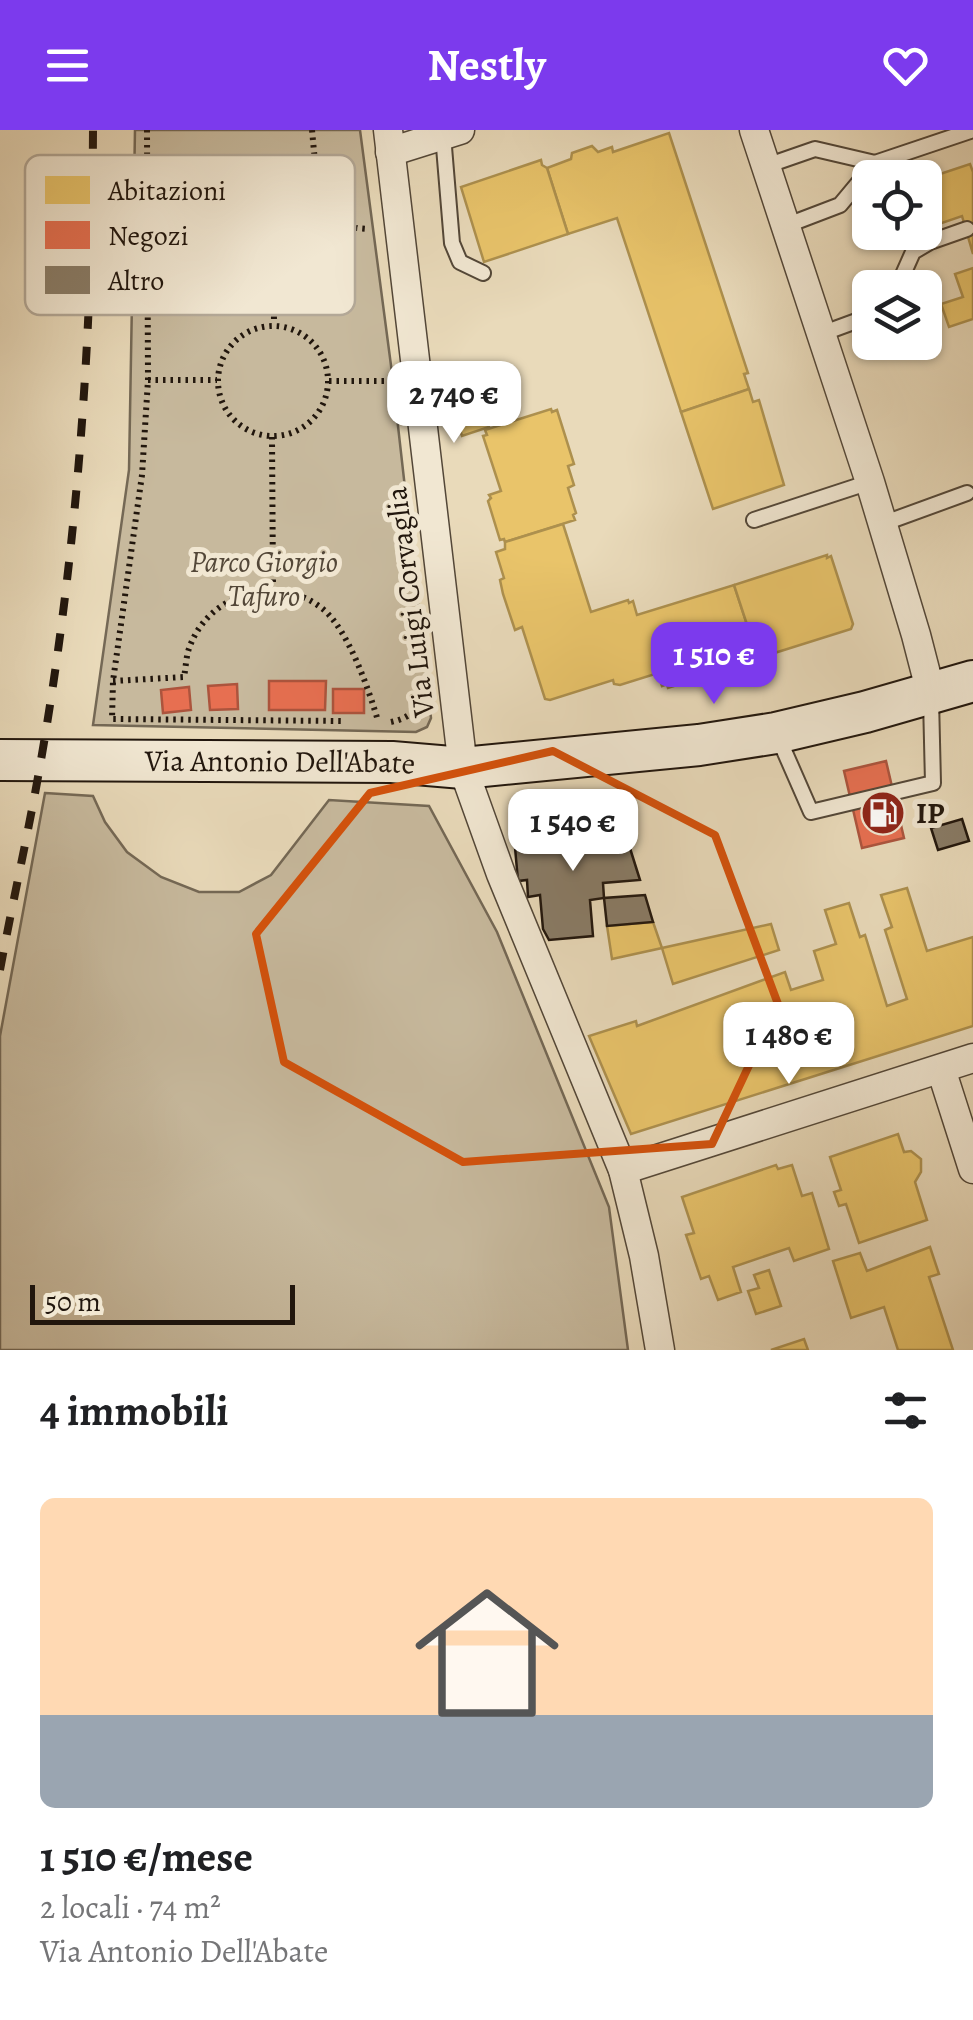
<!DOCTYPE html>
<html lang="it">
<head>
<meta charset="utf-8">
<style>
  :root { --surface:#fff; --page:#f6f6f6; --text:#202124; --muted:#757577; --accent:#7c3aed }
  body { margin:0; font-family:Alegreya,serif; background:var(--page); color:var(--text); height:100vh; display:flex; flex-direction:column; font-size:38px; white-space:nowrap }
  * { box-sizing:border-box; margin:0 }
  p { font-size:32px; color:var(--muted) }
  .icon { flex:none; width:55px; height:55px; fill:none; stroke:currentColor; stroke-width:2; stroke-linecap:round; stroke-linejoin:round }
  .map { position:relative; height:1220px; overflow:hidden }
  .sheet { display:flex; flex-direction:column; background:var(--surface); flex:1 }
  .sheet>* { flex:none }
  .buttons { position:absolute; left:852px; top:30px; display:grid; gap:20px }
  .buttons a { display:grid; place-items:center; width:90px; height:90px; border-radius:15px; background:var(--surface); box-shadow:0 2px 8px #0004; font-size:50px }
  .scale { position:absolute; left:30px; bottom:25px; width:265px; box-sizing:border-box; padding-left:10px; border:5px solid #21160d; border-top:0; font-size:28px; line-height:35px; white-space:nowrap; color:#21160d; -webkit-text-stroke:8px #f1e7d2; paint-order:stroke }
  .price { position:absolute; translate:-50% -85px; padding:0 22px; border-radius:20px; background:#fff; color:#222; font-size:32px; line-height:65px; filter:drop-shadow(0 2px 5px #0008) }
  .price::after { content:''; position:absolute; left:50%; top:60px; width:30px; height:22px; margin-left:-15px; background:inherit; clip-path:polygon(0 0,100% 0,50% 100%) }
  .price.current { background:var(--accent); color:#fff }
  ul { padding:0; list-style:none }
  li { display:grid; align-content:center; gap:20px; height:530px; padding:0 40px }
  li span { display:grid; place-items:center; height:310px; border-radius:15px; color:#555 }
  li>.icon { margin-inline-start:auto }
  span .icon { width:180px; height:180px; fill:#fffc; stroke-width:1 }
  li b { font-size:42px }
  h2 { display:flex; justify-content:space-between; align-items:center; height:120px; padding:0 40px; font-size:42px }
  header { display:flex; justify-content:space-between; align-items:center; height:130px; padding:0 40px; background:var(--accent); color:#fff; font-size:45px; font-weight:600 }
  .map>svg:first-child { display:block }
</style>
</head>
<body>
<header><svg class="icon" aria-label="menu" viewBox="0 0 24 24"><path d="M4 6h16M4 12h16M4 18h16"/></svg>Nestly<svg class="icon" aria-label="heart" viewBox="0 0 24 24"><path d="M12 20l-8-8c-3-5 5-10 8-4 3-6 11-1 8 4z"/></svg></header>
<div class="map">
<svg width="973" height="1220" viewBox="0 0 973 1220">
  <rect width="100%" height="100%" fill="#e9daba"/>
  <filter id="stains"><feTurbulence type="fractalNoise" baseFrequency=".002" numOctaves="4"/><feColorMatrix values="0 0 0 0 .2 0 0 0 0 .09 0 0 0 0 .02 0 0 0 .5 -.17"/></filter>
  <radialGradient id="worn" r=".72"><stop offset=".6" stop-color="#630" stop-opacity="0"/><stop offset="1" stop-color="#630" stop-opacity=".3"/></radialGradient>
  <g fill="#c7b99d" stroke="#746855" stroke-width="2.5">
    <polygon points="135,0 360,0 392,243 431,588 427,597 416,602 93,595 129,340"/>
    <polygon points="45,663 93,666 105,692 127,722 161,747 199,762 239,762 271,745 329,670 429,676 497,802 609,1077 628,1220 0,1220 0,906"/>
  </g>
  <g fill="#e9c46a" stroke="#ad904e" stroke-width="2.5">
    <polygon points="669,3 748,243 744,244 749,259 681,282 617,88 568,104 547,38 571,29 572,23 592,16 598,22 612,17 613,22"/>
    <polygon points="541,30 542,35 547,38 568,104 484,132 461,57"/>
    <polygon points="970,34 973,42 973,124 962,86 939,94 925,52 925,49"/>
    <polygon points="973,138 973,189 949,197 941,174 963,167 955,144"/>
    <polygon points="749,259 753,272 759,270 784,355 713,379 681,282"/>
    <polygon points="481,273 489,297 462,306 454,281"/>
    <polygon points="551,279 552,282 557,280 574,334 568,336 574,355 568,358 576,383 573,385 575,390 505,412 504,409 500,410 488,371 491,368 489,365 501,361 483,306 487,305 485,300"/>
    <polygon points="563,394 591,482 628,470 629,473 633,471 637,485 734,455 754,516 751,516 752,520 740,524 743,534 668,558 667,554 662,556 658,543 620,555 614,554 613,550 550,570 545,569 522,497 515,500 503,464 500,450 504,448 496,422 505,419 505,412"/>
    <polygon points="827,425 827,428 831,426 853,494 851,499 765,526 765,523 757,525 734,455"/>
    <polygon points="907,758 927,821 973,807 973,896 631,1004 589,906 636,891 637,896 785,842 791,860 823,850 814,821 836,814 825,780 849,773 860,807 865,805 887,876 907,869 885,800 892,797 881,765"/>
    <polygon points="653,792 662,818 612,829 607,796"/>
    <polygon points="771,794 779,820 673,854 662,818"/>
    <polygon points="898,1004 904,1022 911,1021 921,1029 921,1042 915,1052 927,1090 859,1113 846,1074 839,1076 834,1062 841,1060 830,1027"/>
    <polygon points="776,1035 778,1039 792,1035 802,1066 812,1063 829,1119 794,1131 789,1118 733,1137 741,1162 718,1170 709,1146 701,1149 686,1105 694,1103 682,1067"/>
    <polygon points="930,1117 939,1144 929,1147 953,1220 898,1220 884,1177 851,1188 833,1131 860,1123 867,1141"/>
    <polygon points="769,1140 781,1176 756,1184 748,1161 759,1158 754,1145"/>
    <polygon points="804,1209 808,1220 771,1220"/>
  </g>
  <g fill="#e76f51" stroke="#ac543d" stroke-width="2.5">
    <polygon points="269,551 326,551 325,580 269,580"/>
    <polygon points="237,554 238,579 210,580 208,556"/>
    <polygon points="189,557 191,580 163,583 161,560"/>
    <rect x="333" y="559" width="31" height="24"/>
    <polygon points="886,631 904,708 862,718 844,641"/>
  </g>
  <g fill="#897c67" stroke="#21160d" stroke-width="2.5">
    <polygon points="962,689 969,711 938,720 931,698"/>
    <polygon points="623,696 640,750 603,753 604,768 590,770 593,806 549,810 543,799 540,765 528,767 527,750 518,751 514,706"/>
    <polygon points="645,765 653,792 607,796 604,768"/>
  </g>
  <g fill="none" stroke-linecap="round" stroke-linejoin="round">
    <defs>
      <g id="service">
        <polyline points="443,5 452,113 460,132 483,143"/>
        <polyline points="766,36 815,19 875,33"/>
        <polyline points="785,96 840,75 875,33 973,0"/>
        <polyline points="897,158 913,122 930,112 967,99"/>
        <polyline points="821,204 870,186"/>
        <polyline points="754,390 870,352"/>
        <polyline points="882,394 967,363"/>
        <polyline points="779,609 811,682 933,653 931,569"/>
      </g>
      <g id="minor">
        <polyline points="388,0 463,638 501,744 623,1040 644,1126 660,1220"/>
        <polyline points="754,0 870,352 916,505 931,563"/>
        <polyline points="390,22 460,0"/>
        <polyline points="941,939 973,1039"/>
        <polyline points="623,1040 973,928"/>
      </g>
      <g id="secondary">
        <path id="s1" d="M0,630L392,632L463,638L699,615L776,603L865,582L973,551"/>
      </g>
    </defs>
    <use href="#service" stroke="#534738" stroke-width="18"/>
    <use href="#minor" stroke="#534738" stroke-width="31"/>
    <use href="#secondary" stroke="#21160d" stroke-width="44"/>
    <g stroke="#21160d" stroke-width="6" stroke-dasharray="2.5 5" stroke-linecap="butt">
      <polyline points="147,0 148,250 142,345 113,551 112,589 343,591"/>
      <polyline points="312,0 315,32 313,68"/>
      <polyline points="273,59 274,194"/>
      <path d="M149,160C155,152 162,144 167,135C173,124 178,111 186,101C221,58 286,47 334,77C342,82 349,91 356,98L368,99"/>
      <circle cx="273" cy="251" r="55"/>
      <polyline points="148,250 217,250"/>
      <polyline points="329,251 386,251"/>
      <polyline points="272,307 273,460"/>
      <path d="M113,551L184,547C186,537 186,525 190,516C210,462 280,443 324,480C349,502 369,560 378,591"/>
      <path d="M391,592C409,588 418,581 422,562"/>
    </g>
    <use href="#service" stroke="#f1e7d2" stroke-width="14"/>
    <use href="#minor" stroke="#f1e7d2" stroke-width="28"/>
    <use href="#secondary" stroke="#f1e7d2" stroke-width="40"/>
    <path stroke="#21160d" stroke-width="8" stroke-dasharray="18 18" stroke-linecap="butt" d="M0,840C13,770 29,700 41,630C77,422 92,211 93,0"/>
  </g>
  <path fill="none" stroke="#d4520c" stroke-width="8" stroke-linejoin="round" d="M553,621L715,705L778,874L712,1014L463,1032L284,932L256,804L370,663Z"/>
  <defs>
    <symbol id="fuel-disc" viewBox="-11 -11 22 22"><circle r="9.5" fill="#8f2418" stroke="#f1e7d2"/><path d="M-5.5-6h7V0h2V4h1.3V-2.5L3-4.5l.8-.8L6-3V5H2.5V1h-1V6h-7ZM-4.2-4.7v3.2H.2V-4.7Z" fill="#fff"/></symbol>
  </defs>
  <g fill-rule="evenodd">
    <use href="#fuel-disc" x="858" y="658" width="50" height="50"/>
  </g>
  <g text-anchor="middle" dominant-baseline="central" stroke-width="10" stroke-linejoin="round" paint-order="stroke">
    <g font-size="30" font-style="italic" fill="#534738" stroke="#f1e7d2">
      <text x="264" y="432">Parco Giorgio<tspan x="264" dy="34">Tafuro</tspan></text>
    </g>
    <g font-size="30" fill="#21160d" stroke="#f1e7d2">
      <text transform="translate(410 472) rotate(-97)">Via Luigi Corvaglia</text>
      <text stroke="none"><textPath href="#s1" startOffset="280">Via Antonio Dell'Abate</textPath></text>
    </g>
    <g font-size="30" font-weight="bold" fill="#21160d" stroke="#f1e7d2" text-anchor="start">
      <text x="916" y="683">IP</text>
    </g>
  </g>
  <rect x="25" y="25" width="330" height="160" rx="15" fill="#f1e7d2" stroke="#b3a897" stroke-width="2.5"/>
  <rect x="45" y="46" width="45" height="28" fill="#e9c46a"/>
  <rect x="45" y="91" width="45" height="28" fill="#e76f51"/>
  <rect x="45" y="136" width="45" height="28" fill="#897c67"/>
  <g font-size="28" fill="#21160d">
    <text x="108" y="70">Abitazioni</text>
    <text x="108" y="115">Negozi</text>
    <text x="108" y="160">Altro</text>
  </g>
  <rect width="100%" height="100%" filter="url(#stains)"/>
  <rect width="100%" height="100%" fill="url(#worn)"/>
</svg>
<div class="buttons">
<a><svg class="icon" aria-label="locate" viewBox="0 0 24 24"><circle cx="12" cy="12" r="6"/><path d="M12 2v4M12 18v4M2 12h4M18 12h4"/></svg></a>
<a><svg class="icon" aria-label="layers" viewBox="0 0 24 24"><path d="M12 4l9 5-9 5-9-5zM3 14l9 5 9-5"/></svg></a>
</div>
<div class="scale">50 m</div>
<b class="price" style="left:454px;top:316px">2 740 €</b>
<b class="price current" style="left:714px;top:577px">1 510 €</b>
<b class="price" style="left:573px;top:744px">1 540 €</b>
<b class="price" style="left:789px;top:957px">1 480 €</b>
</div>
<section class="sheet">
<h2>4 immobili<svg class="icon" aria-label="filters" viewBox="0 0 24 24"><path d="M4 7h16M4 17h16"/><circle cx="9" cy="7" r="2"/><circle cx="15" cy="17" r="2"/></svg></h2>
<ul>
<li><span style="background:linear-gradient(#ffd9b3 70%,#9aa5b1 0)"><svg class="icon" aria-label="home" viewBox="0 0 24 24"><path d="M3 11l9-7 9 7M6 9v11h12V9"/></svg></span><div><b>1 510 €/mese</b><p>2 locali · 74 m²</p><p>Via Antonio Dell'Abate</p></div></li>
</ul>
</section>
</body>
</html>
